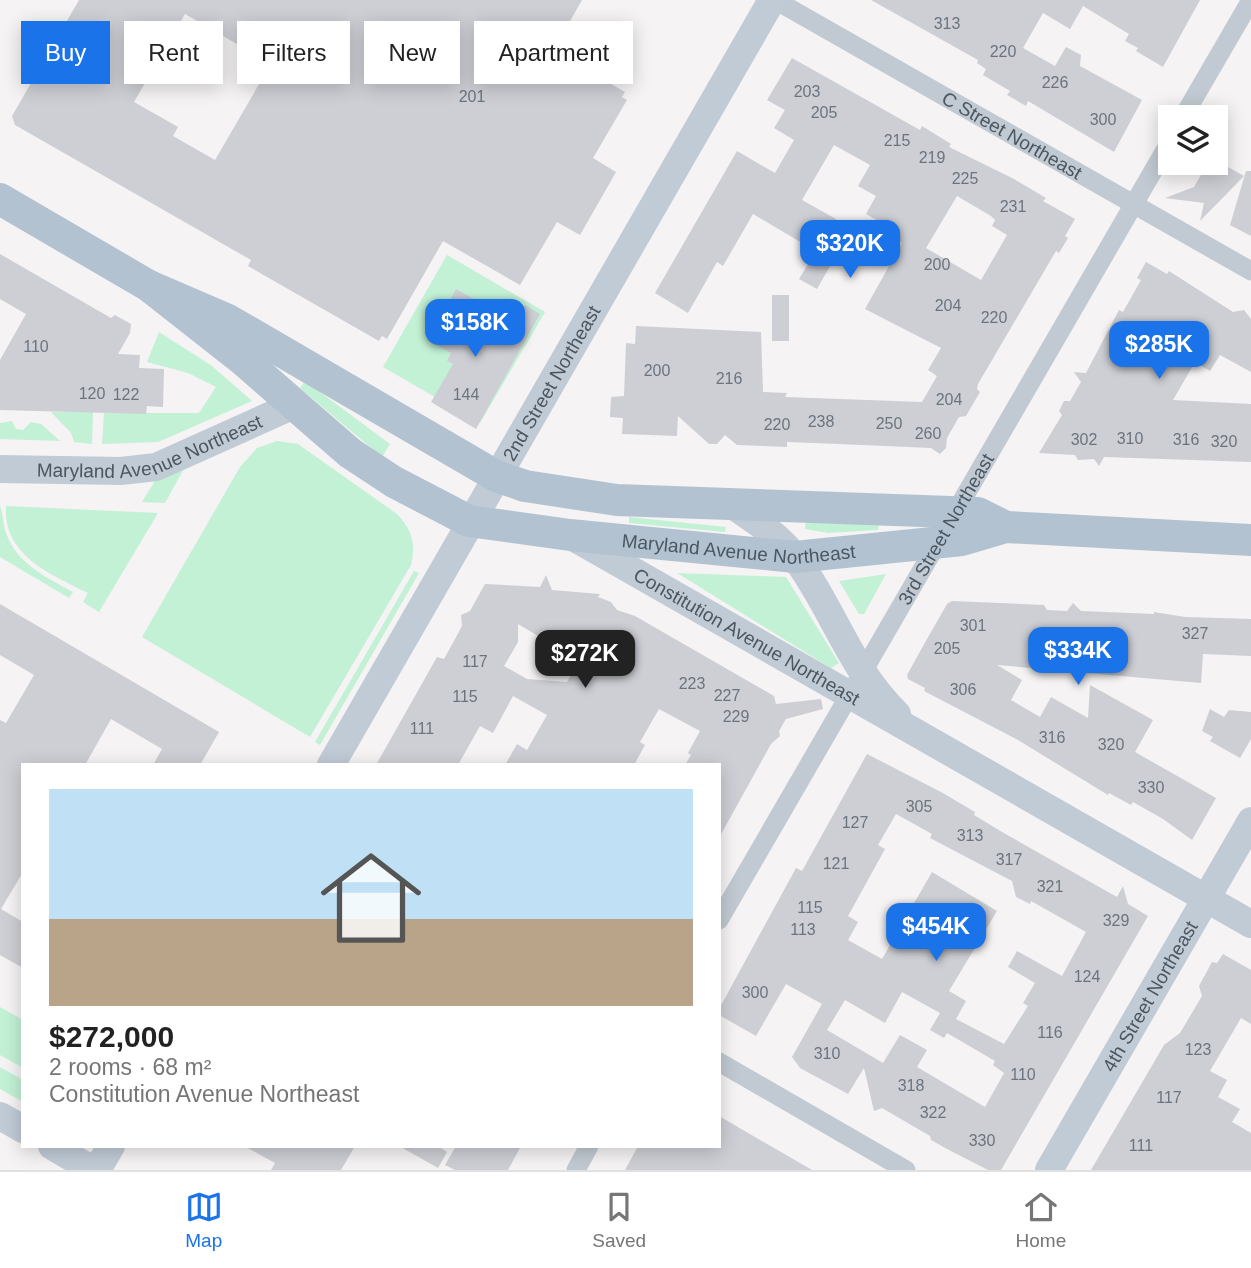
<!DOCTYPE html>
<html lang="en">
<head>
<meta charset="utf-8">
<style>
  :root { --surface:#fff; --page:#f2f2f2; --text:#222; --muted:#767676; --line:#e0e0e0; --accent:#1a73e8 }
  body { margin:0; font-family:Arial,sans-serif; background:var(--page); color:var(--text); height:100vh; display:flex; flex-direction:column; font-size:26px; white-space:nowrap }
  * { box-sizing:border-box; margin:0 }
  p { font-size:23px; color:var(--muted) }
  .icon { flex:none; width:38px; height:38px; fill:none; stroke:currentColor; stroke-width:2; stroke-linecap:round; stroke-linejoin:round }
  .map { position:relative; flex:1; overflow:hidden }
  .drawer { position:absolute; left:21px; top:763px; width:700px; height:385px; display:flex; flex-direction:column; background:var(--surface); border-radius:0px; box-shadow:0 4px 18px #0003 }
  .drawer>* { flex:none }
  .guide { position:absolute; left:21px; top:21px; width:700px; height:63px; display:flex; gap:14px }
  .tools { position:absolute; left:1158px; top:105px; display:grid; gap:14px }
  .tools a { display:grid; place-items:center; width:70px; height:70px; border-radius:0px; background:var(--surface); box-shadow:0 4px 18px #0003; font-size:35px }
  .price { position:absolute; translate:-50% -60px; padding:0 16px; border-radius:14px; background:var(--accent); color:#fff; font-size:23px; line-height:46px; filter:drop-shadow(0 2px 4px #0008) }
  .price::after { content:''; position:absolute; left:50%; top:42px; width:21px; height:16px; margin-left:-10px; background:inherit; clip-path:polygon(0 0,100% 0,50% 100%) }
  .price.current { background:#222; color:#fff }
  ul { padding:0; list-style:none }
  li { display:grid; align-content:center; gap:14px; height:371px; padding:0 28px }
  li span { display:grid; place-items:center; height:217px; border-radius:0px; color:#555 }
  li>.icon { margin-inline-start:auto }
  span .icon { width:126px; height:126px; fill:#fffc; stroke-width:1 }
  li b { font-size:30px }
  .tag { padding:0 24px; border-radius:0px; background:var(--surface); box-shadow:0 4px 18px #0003; font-size:24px; line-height:63px }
  .tag.current { background:var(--accent); color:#fff }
  .menu { display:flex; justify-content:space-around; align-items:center; height:98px; border-top:2px solid var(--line); background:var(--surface); font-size:19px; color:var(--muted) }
  .menu a { display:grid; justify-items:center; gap:4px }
  .menu .current { color:var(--accent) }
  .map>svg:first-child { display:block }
</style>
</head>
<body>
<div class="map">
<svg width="1251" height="1170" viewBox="0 0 1251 1170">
  <rect width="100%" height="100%" fill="#f5f3f3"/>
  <g fill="#c3f1d5">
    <polygon points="447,255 545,312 480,423 383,367"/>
    <polygon points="159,332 212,366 252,401 158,442 102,444 104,413 199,413 216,387 188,373 147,362"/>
    <polygon points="305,381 390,444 382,457 300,388"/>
    <polygon points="51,412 93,412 92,444 74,442 71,433"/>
    <polygon points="12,421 16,429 23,430 31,422 41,424 60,441 0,439 0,423"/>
    <path d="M277,441L298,444L397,514C412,530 416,543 411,565L310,737L142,637L240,467L257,448Z"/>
    <polygon points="186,465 165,503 142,502 156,479"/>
    <path d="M0,506C3,513 3,525 6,533C17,564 46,577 73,592L69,598L0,557Z"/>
    <path d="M6,506L158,513L99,612L83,602L88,593C51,574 3,556 6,506Z"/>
    <polygon points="629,517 726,527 725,532 629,523"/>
    <polygon points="806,521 879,523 878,530 828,533 805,529"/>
    <polygon points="414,571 419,573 320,745 315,742"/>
    <polygon points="677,573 786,577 839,663 831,668"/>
    <polygon points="886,574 864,614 859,614 839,581"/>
    <polygon points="0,1007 23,1020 23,1068 0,1055"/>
    <polygon points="0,1067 23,1080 23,1102 0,1089"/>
  </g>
  <g fill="#cdcfd5" fill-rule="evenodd">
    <path d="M79,0H582L553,51L625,92L622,97L627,100L593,158L616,172L580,235L557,222L520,285L443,241L387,339L382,336L379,341L248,266L251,260L15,125L12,116ZM185,14L256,55L254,58L269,67L215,160L173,136L178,127L134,102Z"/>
    <polygon points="871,0 1200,0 1163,67 1136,51 1138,48 1125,41 1129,34 1083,6 1070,29 1043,13 1023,48 1055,66 1066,47 1081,55 1080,66 1142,100 1114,152 1028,101 1026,106 1007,95 1010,91 983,75 986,69 977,63 978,60"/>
    <path d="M792,58L920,130L922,126L951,144L949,147L1014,179L1046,198L1043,201L1075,219L1065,236L1068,238L1059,253L1056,251L978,384L977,389L980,392L966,416L959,417L947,438L946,448L940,454L931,448L839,444L787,442V447L737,445L725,435L717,444H709L678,416L677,436L622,434L623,418L610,417L611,397L624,396L626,343L635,344L636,326L761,332L763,392L787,393L785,397L922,402L937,376L928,370L941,348L865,309L902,243L894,238L897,232L866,214L876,196L858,186L870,165L834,145L802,200L836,219L817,252L753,214L723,266L717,262L688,313L655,293L737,151L775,173L794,140L774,128L785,110L767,100ZM957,196L991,216L995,220L992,226L1007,235L981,280L926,248Z"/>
    <polygon points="1208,163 1221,163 1244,176 1200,221 1204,203 1165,198 1194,187"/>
    <polygon points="1246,171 1251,171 1251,236 1230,225"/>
    <polygon points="0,254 111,318 115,315 131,324 130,333 118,354 140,355 139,368 164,369 163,407 147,406 146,414 0,410 0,360 26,314 0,299"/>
    <polygon points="813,256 830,266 817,289 799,279"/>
    <polygon points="1146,262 1167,274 1169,271 1233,312 1244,310 1251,319 1251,372 1220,355 1210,371 1195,362 1173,400 1251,404 1251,462 1104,457 1099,466 1094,459 1078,460 1075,455 1039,453 1062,415 1059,411 1064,401 1070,401 1081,382 1074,372 1086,373 1119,310 1123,312 1141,280 1137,278"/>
    <polygon points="456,289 481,303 468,327 502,346 525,305 540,314 476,429 431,402 453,364 447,361 451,353 428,340"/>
    <rect x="772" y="295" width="17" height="46"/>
    <path d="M546,575L552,590L600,594L598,597L611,602L617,610L635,616L774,696L776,704L821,699L823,709L786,719L779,731L780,736L771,744L719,838V765H685L691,755L688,753L700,731L659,709L640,742L645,745L634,765H505L517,744L527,750L547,715L513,696L493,733L480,726L458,765H376L437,657L444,659L455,639L462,626L461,615L470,611L485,584L540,587ZM518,624L538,636L541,631L582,655L567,682L527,679L504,666L518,642Z"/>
    <polygon points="952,601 1044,605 1047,610 1067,611 1073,603 1081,611 1154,614 1154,612 1185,617 1251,619 1251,656 1203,654 1201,683 997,665 1022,680 1011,700 1040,717 1051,697 1088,718 1090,685 1153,720 1135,752 1216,798 1192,840 1163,819 1133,802 1131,805 1109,793 1108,795 1018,740 924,691 925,688 908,679 907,675 927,639 947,604"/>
    <polygon points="0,604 219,732 200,765 153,765 162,749 111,719 85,765 23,765 23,872 1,909 23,922 23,968 0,955 0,720 6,723 34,675 0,655"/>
    <polygon points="1210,709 1224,717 1229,710 1251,712 1251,739 1240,758 1210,741 1213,737 1202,731"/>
    <path d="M867,754L941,792L975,812L974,815L1002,832L1117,897L1123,886L1128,904L1148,916L1001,1170H988L947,1149L931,1140L930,1136L882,1108L874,1111L864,1068L848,1094L800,1068L792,1057L822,1004L786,984L756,1036L719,1015V1009L796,868L802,871ZM896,814L932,834L930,838L1012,881L1016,897L1030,904L1031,901L1086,932L1062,976L1017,951L1008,967L1035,983L1023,1003L1028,1006L1004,1044L956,1019L966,1001L949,991L997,911L932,872L882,959L848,940L858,922L848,916L885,849L878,845ZM902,992L940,1013L930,1030L944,1038L947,1033L995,1061L993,1065L1004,1073L985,1107L917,1067L927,1050L900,1035L883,1063L827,1030L845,1000L885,1023Z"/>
    <polygon points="1223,954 1251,970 1251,1024 1241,1018 1210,1071 1227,1080 1218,1097 1240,1109 1232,1122 1251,1133 1251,1170 1091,1170 1164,1045 1180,1033 1202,996 1199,986 1212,962 1217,963"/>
    <polygon points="719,1116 812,1170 625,1170 638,1146 719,1146"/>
    <polygon points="244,1146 355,1146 341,1170 271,1170 275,1163"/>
    <polygon points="399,1146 438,1146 447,1152 438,1168"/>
    <polygon points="456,1146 521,1146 508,1170 455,1170 445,1165"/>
  </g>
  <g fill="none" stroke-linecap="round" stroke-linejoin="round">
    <g stroke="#c1cad2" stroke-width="19">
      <path id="s1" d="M775,0L1251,271"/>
      <polyline points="1183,117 1251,0"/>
      <path id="s2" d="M719,920L1171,140"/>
      <polyline points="719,1062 906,1170"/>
      <polyline points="576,1170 589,1146"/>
    </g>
    <g stroke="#c1cbd6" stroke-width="28">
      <path id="s3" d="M0,469L121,471L156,467L294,405"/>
      <path d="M731,504C754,520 777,534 794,556C832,606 850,669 897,714"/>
      <path id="s4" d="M575,538L1251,924"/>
      <path id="s5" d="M331,765L772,0"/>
      <polyline points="0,1116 23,1129"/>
      <polyline points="52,1146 93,1170"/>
      <polyline points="97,1170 111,1146"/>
      <path id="s6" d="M1049,1170L1251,821"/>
    </g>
    <g stroke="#b3c2d1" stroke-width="32">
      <polyline points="0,199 149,286 228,320 496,476 525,486 617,500 978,513 1006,527"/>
      <path id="s7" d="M149,286L243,360L350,453L394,482L469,521L570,535L795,557L962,540L1006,527L1251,540"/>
    </g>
  </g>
  <g text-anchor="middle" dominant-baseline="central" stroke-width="5" stroke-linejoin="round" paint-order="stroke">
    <g font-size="16" fill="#6b747e">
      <text x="947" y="23">313</text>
      <text x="1003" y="51">220</text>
      <text x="1055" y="82">226</text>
      <text x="807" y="91">203</text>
      <text x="472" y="96">201</text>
      <text x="824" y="112">205</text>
      <text x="1103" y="119">300</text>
      <text x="897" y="140">215</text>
      <text x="932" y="157">219</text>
      <text x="965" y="178">225</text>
      <text x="1013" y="206">231</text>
      <text x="937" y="264">200</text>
      <text x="948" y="305">204</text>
      <text x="994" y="317">220</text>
      <text x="36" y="346">110</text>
      <text x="657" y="370">200</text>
      <text x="729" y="378">216</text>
      <text x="92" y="393">120</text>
      <text x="126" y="394">122</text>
      <text x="466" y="394">144</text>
      <text x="949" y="399">204</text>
      <text x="821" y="421">238</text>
      <text x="889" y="423">250</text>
      <text x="777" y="424">220</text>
      <text x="928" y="433">260</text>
      <text x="1130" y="438">310</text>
      <text x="1084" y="439">302</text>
      <text x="1186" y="439">316</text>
      <text x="1224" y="441">320</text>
      <text x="973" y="625">301</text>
      <text x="1195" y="633">327</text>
      <text x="947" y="648">205</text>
      <text x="475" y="661">117</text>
      <text x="692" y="683">223</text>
      <text x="963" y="689">306</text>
      <text x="727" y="695">227</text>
      <text x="465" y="696">115</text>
      <text x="736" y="716">229</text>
      <text x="422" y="728">111</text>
      <text x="1052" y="737">316</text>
      <text x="1111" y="744">320</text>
      <text x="1151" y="787">330</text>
      <text x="919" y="806">305</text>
      <text x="855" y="822">127</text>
      <text x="970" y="835">313</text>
      <text x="1009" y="859">317</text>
      <text x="836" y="863">121</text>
      <text x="1050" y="886">321</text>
      <text x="810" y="907">115</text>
      <text x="1116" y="920">329</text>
      <text x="803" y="929">113</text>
      <text x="1087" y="976">124</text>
      <text x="755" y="992">300</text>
      <text x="1050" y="1032">116</text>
      <text x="1198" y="1049">123</text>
      <text x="827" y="1053">310</text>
      <text x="1023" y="1074">110</text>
      <text x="911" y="1085">318</text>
      <text x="1169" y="1097">117</text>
      <text x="933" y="1112">322</text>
      <text x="982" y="1140">330</text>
      <text x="1141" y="1145">111</text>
    </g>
    <g font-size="19" fill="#4a5661" stroke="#fff">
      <text stroke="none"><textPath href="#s1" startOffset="273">C Street Northeast</textPath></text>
      <text stroke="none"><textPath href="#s5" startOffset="441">2nd Street Northeast</textPath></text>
      <text stroke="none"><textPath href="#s3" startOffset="154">Maryland Avenue Northeast</textPath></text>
      <text stroke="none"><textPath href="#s2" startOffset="452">3rd Street Northeast</textPath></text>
      <text stroke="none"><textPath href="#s7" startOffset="670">Maryland Avenue Northeast</textPath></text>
      <text stroke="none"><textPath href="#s4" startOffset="198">Constitution Avenue Northeast</textPath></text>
      <text stroke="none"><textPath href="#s6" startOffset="201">4th Street Northeast</textPath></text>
    </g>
  </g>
</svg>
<div class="tools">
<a><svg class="icon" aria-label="layers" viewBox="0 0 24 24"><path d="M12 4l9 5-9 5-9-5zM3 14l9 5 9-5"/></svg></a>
</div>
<b class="price" style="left:850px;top:280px">$320K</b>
<b class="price" style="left:475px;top:359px">$158K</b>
<b class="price" style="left:1159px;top:381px">$285K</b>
<b class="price" style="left:1078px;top:687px">$334K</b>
<b class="price current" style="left:585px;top:690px">$272K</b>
<b class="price" style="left:936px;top:963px">$454K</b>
<div class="guide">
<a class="tag current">Buy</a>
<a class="tag">Rent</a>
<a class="tag">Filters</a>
<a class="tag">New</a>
<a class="tag">Apartment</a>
</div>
<section class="drawer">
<ul>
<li><span style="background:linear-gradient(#bfe0f5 60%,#b9a48a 0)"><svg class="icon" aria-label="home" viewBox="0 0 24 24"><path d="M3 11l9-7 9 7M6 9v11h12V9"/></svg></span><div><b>$272,000</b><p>2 rooms · 68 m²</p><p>Constitution Avenue Northeast</p></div></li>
</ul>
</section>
</div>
<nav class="menu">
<a class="current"><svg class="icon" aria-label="map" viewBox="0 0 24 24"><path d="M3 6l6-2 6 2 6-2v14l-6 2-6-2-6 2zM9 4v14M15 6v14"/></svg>Map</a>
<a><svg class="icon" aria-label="saved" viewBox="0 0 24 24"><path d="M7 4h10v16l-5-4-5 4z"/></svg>Saved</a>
<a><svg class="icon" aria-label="home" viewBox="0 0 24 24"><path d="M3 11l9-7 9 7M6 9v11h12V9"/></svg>Home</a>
</nav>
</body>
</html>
